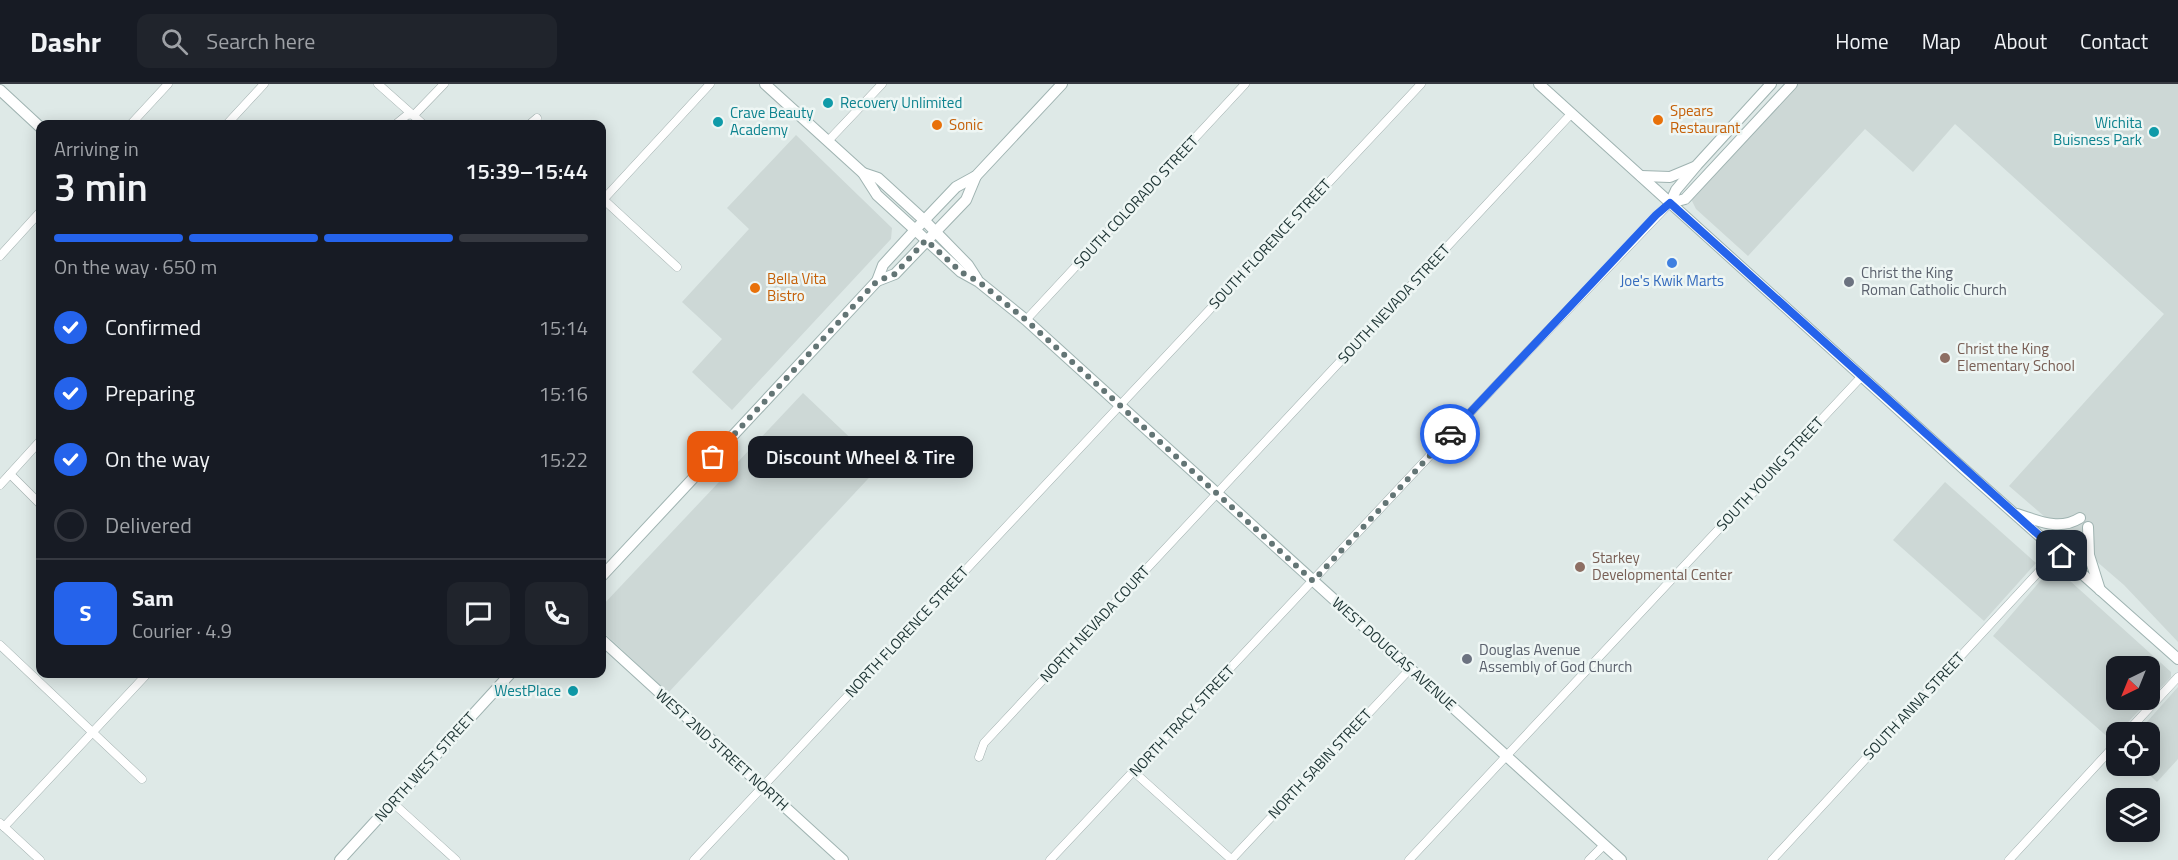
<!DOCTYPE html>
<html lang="en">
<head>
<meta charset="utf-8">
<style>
  body { margin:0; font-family:"Titillium Web",sans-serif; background:#20242c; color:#f1f3f6; height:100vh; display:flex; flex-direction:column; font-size:22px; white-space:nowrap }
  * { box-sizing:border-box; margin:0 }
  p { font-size:20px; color:#9ea1a6 }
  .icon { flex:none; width:33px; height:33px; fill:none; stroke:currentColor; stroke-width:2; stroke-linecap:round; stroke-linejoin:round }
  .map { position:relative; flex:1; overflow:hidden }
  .details { position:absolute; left:36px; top:36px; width:570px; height:558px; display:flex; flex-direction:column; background:#171b24; border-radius:12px; box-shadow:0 3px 15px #0003 }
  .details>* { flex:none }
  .needle { width:39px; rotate:223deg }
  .controls { position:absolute; left:2106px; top:572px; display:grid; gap:12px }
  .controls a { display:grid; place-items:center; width:54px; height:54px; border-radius:12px; background:#171b24; box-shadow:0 3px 15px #0003; font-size:30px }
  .pin { position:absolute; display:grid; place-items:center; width:51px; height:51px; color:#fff; margin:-26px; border-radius:12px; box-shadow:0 3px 9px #0006 }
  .courier { position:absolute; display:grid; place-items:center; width:60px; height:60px; margin:-30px; border:4px solid #2563eb; border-radius:50%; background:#fff; color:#222; box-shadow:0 2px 8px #0007 }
  .bubble { position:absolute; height:42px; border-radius:12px; background:#171b24; box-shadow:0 3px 15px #0003; font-size:20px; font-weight:600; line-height:42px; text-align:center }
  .overview em { font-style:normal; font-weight:600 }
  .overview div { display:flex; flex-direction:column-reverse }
  .overview { display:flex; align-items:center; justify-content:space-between; height:102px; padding:0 18px }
  h1 { font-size:39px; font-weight:600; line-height:45px }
  .bar { display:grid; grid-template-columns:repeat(4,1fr); gap:9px 6px; align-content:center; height:72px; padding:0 18px }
  .bar i { height:8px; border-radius:4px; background:#363941 }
  .bar .on { background:#2563eb }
  .bar p { grid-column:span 4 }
  .line { display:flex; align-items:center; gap:15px; padding:0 18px; border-top:2px solid #363941 }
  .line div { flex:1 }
  .round { display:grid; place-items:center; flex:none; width:63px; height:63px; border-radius:12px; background:#20242c }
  ol { padding:0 18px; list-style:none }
  li { display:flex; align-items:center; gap:18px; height:66px }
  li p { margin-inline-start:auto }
  li .icon { padding:6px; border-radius:50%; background:#2563eb; color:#fff; stroke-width:4 }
  li:last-child { color:#9ea1a6 }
  li i { width:33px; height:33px; border:3px solid #363941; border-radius:50% }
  header { display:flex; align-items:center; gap:36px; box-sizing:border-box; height:84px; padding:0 30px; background:#171b24; border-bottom:2px solid #363941 }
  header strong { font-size:28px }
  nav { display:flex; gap:33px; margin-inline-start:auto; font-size:21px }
  .search { width:420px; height:54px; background:#20242c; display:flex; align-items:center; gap:15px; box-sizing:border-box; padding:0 21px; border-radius:12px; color:#9ea1a6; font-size:22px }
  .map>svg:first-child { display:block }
  .built { fill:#cdd8d6; fill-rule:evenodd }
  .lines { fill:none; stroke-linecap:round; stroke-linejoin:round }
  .street-casing { stroke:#a2b0af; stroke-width:9 }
  .secondary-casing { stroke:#9fb3b1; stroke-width:12 }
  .street { stroke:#fff; stroke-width:8 }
  .secondary { stroke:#fff; stroke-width:10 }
  .done { stroke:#637575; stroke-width:6; stroke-dasharray:0 10.8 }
  .route { stroke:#2563eb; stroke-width:8 }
  .culture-dot { fill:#0f9aa8; stroke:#eef6f4; stroke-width:2 }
  .food-dot { fill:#e8710a; stroke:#eef6f4; stroke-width:2 }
  .shop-dot { fill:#3f7fe0; stroke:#eef6f4; stroke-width:2 }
  .worship-dot { fill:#6b7280; stroke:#eef6f4; stroke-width:2 }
  .education-dot { fill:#8d6e63; stroke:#eef6f4; stroke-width:2 }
  .labels { text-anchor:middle; stroke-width:5; stroke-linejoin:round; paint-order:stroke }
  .culture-label { font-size:15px; fill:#0d838f; stroke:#eef6f4; text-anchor:start }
  .food-label { font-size:15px; fill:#c56008; stroke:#eef6f4; text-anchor:start }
  .street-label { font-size:15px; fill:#213737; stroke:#eef6f4 }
  .worship-label { font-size:15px; fill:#5b616d; stroke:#eef6f4; text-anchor:start }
  .shop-label { font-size:15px; fill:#366cbe; stroke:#eef6f4 }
  .education-label { font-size:15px; fill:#785e54; stroke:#eef6f4; text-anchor:start }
</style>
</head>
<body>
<header>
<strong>Dashr</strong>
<div class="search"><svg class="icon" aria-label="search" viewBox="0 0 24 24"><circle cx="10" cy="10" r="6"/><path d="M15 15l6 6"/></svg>Search here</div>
<nav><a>Home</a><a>Map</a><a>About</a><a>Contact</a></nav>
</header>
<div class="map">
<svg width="2178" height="776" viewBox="0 0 2178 776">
  <rect width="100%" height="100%" fill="#dee9e7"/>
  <g class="built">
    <path d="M1796 0H2178V558L2124 501 2009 402 2164 230 1955 40 1913 88 1865 45 1748 172 1696 125 1692 117 1693 108Z"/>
    <path d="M796 51 892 144 891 155 732 326 692 288 722 255 682 218 749 145 727 124Z"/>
    <path d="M803 309 880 382 668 609 602 547V522Z"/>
    <path d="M1945 398 2036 479 1984 537 1893 456Z"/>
    <path d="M2053 487H2059L2171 588V593L2111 656 1993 552 2047 489ZM2116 582H2150V615H2116Z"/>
    <path d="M2178 603V675L2157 698 2139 681H2150V648H2138Z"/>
  </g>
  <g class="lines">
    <g class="street-casing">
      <g id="street">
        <path d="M378 0 423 40"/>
        <path d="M131 40 168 0"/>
        <path d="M227 40 264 0"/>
        <path d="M396 40 407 31 415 30 444 0"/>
        <path d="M530 40 537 34"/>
        <path d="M828 57 882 0"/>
        <path d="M603 115 677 183"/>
        <path d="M602 117 710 0"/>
        <path d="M0 172 40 128"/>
        <path d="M1026 236 1245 0"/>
        <path d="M10 390 40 420"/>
        <path d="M0 401 40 357"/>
        <path d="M0 561 142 695"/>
        <path d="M2127 648 2178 593"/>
        <path d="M979 673 984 659 1571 30"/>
        <path d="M1134 688 1232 776"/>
        <path d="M393 719 456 776"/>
        <path d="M0 739 40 776"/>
        <path d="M4 743 147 590"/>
        <path d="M694 776 1421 0"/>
        <path d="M1050 776 1515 281 1670 119"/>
        <path d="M1231 776 1410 585"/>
        <path d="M1409 776 1862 292"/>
        <path d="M1589 776 1604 761"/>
        <path d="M1772 776 2057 468"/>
        <path d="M2009 776 2116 660"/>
      </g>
    </g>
    <g class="secondary-casing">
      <g id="secondary">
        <path d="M765 0 863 89 877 111 936 165 961 188 979 198 1026 236 1621 776"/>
        <path d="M1539 0 1964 385 2178 575"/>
        <path d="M0 6 40 43"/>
        <path d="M863 89 878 94 925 137 968 181 977 195"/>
        <path d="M1641 92 1670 93 1694 83"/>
        <path d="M1670 119 1685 115 1792 0"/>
        <path d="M1670 119 1676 106 1697 81 1771 0"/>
        <path d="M877 197 895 190 966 116 976 92"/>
        <path d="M2017 430C2039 437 2059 447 2080 434"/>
        <path d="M2088 443 2089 471 2100 506"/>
        <path d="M602 492 877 197 883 181 915 146 956 103 976 92 1062 0"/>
        <path d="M602 556 843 776"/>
        <path d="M340 776 510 590"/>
      </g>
    </g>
    <use href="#street" class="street"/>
    <use href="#secondary" class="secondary"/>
  </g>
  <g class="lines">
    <path class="done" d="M713 373 877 197 895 190 926 156 961 188 979 198 1026 236 1313 497 1450 350"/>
    <path class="route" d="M1450 350 1656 131 1670 119 2062 472"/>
  </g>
  <g class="culture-dot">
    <circle cx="828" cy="19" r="6"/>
    <circle cx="718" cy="38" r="6"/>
    <circle cx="2154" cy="48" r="6"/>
    <circle cx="573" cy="607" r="6"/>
  </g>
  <g class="food-dot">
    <circle cx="1658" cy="36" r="6"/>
    <circle cx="937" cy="41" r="6"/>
    <circle cx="755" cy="204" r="6"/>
  </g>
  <circle class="shop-dot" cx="1672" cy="179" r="6"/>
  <g class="worship-dot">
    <circle cx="1849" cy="198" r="6"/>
    <circle cx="1467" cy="575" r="6"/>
  </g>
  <g class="education-dot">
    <circle cx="1945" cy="274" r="6"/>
    <circle cx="1580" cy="483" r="6"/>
  </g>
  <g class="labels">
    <g class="culture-label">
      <text x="840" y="24">Recovery Unlimited</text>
      <text x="730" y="34">Crave Beauty<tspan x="730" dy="17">Academy</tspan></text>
      <text x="2142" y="44" text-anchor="end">Wichita<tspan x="2142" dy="17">Buisness Park</tspan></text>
      <text x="561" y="612" text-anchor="end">WestPlace</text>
    </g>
    <g class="food-label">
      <text x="1670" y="32">Spears<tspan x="1670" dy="17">Restaurant</tspan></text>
      <text x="949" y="46">Sonic</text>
      <text x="767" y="200">Bella Vita<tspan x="767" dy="17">Bistro</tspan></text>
    </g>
    <g class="street-label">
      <text transform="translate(1136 118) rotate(-47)" y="5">SOUTH COLORADO STREET</text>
      <text transform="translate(1270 160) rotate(-47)" y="5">SOUTH FLORENCE STREET</text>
      <text transform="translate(1394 220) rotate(-47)" y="5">SOUTH NEVADA STREET</text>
      <text transform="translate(1770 390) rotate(-47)" y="5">SOUTH YOUNG STREET</text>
      <text transform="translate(1095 540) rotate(-47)" y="5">NORTH NEVADA COURT</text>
      <text transform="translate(907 548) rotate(-47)" y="5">NORTH FLORENCE STREET</text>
      <text transform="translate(1394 570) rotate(42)" y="5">WEST DOUGLAS AVENUE</text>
      <text transform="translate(1914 622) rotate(-47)" y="5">SOUTH ANNA STREET</text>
      <text transform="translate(1182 637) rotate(-47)" y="5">NORTH TRACY STREET</text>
      <text transform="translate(722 666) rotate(42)" y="5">WEST 2ND STREET NORTH</text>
      <text transform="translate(1320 680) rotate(-47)" y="5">NORTH SABIN STREET</text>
      <text transform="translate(425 683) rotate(-48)" y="5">NORTH WEST STREET</text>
    </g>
    <g class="worship-label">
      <text x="1861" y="194">Christ the King<tspan x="1861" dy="17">Roman Catholic Church</tspan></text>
      <text x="1479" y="571">Douglas Avenue<tspan x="1479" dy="17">Assembly of God Church</tspan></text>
    </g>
    <g class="shop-label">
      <text x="1672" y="202">Joe's Kwik Marts</text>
    </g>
    <g class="education-label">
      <text x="1957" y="270">Christ the King<tspan x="1957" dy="17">Elementary School</tspan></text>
      <text x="1592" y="479">Starkey<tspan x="1592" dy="17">Developmental Center</tspan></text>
    </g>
  </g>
</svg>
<div class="controls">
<a><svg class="needle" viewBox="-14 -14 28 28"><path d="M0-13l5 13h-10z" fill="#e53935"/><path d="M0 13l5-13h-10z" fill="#9ea1a6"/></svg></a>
<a><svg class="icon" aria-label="locate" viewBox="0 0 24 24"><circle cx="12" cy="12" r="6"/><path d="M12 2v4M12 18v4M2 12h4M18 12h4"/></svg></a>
<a><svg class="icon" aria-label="layers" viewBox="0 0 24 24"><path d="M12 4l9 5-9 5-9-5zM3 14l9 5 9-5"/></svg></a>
</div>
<div class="pin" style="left:713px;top:373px;background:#ea580c"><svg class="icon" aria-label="bag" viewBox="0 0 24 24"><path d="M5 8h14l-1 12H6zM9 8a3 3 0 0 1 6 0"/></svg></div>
<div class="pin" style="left:2062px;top:472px;background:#1f2937"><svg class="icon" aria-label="home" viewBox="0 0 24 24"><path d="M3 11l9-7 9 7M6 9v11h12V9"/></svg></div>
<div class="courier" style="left:1450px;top:350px"><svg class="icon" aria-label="car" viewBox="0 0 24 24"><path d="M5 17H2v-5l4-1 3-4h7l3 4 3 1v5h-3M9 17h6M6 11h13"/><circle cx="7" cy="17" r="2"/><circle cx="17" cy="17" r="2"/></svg></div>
<div class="bubble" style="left:748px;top:352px;width:225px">Discount Wheel &amp; Tire</div>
<section class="details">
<div class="overview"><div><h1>3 min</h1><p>Arriving in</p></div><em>15:39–15:44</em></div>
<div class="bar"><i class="on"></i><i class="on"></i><i class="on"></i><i></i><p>On the way · 650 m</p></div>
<ol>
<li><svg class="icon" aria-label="check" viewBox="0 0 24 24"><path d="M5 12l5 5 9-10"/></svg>Confirmed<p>15:14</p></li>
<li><svg class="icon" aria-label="check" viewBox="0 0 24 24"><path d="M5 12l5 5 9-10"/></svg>Preparing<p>15:16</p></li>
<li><svg class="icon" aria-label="check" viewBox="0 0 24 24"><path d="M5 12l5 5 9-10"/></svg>On the way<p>15:22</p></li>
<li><i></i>Delivered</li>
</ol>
<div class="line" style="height:108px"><b class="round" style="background:#2563eb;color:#fff">S</b><div><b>Sam</b><p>Courier · 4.9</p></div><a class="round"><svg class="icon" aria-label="chat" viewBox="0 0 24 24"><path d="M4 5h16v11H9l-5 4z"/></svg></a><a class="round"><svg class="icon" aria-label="phone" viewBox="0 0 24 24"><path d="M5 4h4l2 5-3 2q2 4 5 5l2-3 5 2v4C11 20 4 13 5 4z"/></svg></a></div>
</section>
</div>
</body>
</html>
